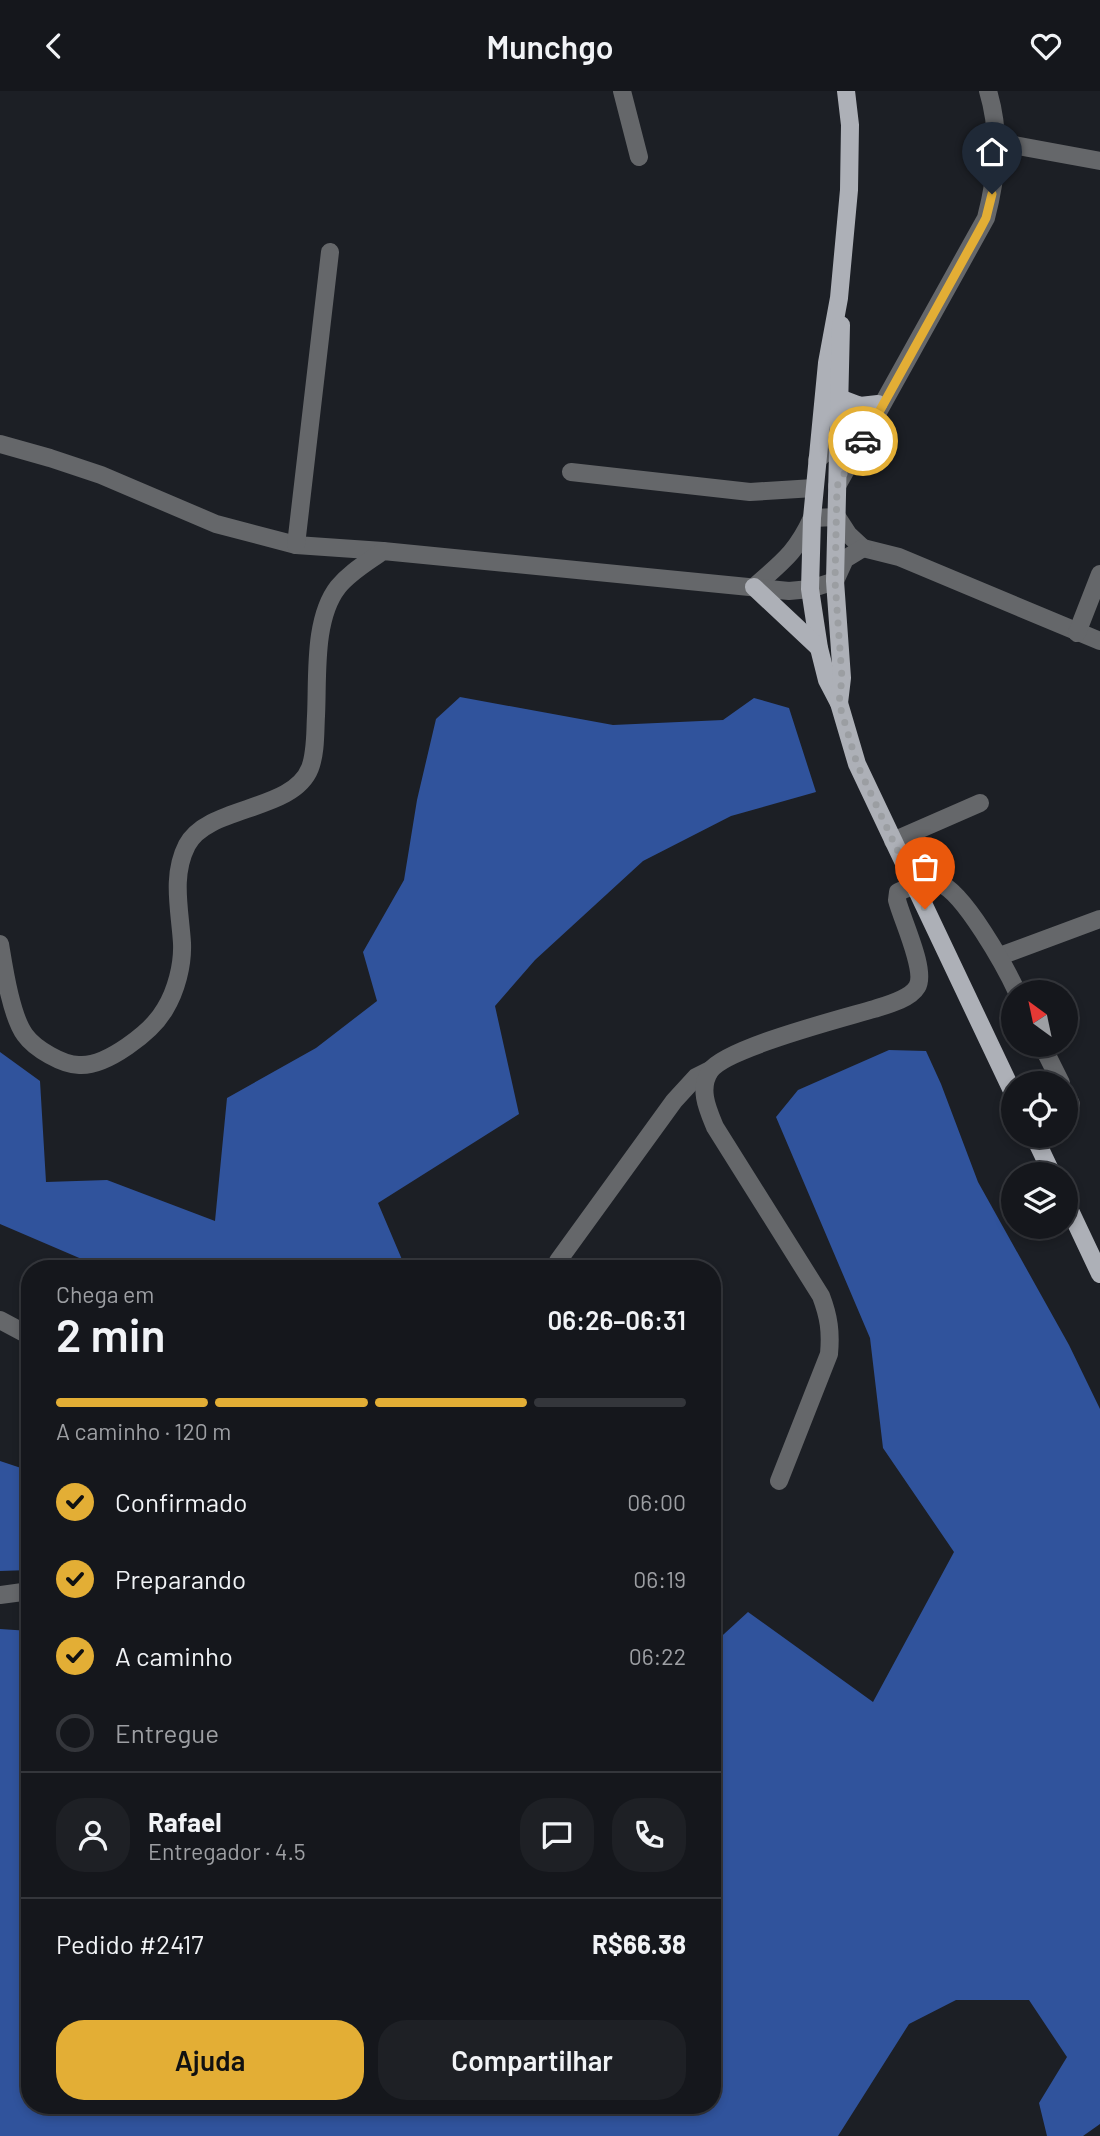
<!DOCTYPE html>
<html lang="pt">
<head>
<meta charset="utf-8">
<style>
  body { margin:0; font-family:Barlow,sans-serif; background:#1e2025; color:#f1f3f6; height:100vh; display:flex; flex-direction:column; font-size:26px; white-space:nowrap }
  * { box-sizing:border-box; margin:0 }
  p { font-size:23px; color:#9d9fa3 }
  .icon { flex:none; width:38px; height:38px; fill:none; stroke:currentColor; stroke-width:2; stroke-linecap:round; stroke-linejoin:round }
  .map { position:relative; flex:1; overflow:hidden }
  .panel { position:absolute; left:21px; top:1169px; width:700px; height:854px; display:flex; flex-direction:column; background:#15171c; border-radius:28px; box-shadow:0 4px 10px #0003,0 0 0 2px #34363b }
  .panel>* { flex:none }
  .needle { width:46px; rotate:327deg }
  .fabs { position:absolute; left:1001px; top:889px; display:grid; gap:14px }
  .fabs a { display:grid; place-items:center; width:77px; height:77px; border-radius:50%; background:#15171c; box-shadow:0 4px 10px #0003,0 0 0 2px #34363b; font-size:35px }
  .pin { position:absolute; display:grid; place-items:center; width:60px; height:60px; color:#fff; margin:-72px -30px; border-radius:50% 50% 50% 0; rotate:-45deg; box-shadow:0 0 7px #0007 }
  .pin .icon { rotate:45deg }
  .courier { position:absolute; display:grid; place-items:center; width:70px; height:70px; margin:-35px; border:5px solid #e3ae35; border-radius:50%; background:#fff; color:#222; box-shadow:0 2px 9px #0007 }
  .overview em { font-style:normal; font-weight:600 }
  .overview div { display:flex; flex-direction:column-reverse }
  .overview { display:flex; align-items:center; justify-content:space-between; height:119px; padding:0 35px }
  h1 { font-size:46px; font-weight:600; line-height:52px }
  .bar { display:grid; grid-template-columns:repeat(4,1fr); gap:10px 7px; align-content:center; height:84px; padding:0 35px }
  .bar i { height:9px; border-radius:5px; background:#34363b }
  .bar .current { background:#e3ae35 }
  .bar p { grid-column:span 4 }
  .line { display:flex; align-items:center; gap:18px; padding:0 35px; border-top:2px solid #34363b }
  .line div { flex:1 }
  .round { display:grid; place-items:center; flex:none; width:74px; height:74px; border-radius:28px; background:#1e2025 }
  ol { padding:0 35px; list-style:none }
  li { display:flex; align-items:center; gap:21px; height:77px }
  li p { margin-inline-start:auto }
  li .icon { padding:7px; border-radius:50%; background:#e3ae35; color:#111; stroke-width:4 }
  li:last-child { color:#9d9fa3 }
  li i { width:38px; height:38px; border:4px solid #34363b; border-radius:50% }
  .button { display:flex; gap:14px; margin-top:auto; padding:14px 35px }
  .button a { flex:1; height:80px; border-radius:28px; background:#e3ae35; color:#111; font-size:28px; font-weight:600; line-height:80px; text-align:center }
  .button a+a { background:#1e2025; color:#f1f3f6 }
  header { display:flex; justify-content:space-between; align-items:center; height:91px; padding:0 35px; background:#15171c; font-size:32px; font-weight:600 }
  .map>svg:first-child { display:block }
  .forest { fill:#30539c }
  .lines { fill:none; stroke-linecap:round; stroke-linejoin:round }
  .minor { stroke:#65676a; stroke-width:18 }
  .major { stroke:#adb0b7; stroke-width:18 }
  .done { stroke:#9b9ea2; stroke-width:7; stroke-dasharray:0 12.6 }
  .route { stroke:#e3ae35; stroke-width:9 }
</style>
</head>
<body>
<header><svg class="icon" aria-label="back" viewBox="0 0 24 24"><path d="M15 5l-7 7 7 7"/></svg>Munchgo<svg class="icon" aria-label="heart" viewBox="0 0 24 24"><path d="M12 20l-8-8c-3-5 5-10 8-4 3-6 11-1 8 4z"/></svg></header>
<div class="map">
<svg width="1100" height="2045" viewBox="0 0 1100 2045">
  <rect width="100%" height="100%" fill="#1c1f25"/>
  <g class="forest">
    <path d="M460 606 613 634 723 629 754 607 789 617 816 701 731 725 643 770 535 869 495 915 519 1023 378 1112 406 1178H105L0 1133V961L40 990 46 1091 107 1089 215 1130 227 1007 316 957 377 910 363 861 404 789 417 709 436 628Z"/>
    <path d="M889 959 926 960 941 993 978 1091 1069 1254 1100 1318V2033L1083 2045H1047L1039 2012 1067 1966 1029 1909H956L909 1933 838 2045H0V1538L30 1540V2014H712V1554L748 1521 873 1611 954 1461 883 1357 870 1247 776 1026 798 999Z"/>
    <path d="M0 1370 30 1380V1479L0 1480Z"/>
  </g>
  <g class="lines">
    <g class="minor">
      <path d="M622 0 639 66"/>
      <path d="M997 51 1100 70"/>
      <path d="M0 353 50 367 101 384 216 433 296 454 383 460"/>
      <path d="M817 369 874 319"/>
      <path d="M571 381 750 401 814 397"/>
      <path d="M837 395 986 127C997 85 1001 43 988 0"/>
      <path d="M296 454 330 161"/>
      <path d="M863 457 899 466 1100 550"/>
      <path d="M754 496C782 471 796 462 812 427L837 426 848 443 863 457"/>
      <path d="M1077 542 1100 483"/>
      <path d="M893 750 980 712"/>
      <path d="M0 853C4 877 11 925 25 944 35 958 63 974 79 974 106 976 152 941 165 918 176 900 183 874 182 852 180 819 171 785 187 754 208 714 293 721 310 677 316 661 315 642 316 625 318 586 313 528 338 496 350 481 368 471 383 460L789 500 810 498 835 490 845 468 863 457"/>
      <path d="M1000 865 1100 828"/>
      <path d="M1042 954 1061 992"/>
      <path d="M1066 1003 1071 1013"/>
      <path d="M558 1170 674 1010 696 986 710 979"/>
      <path d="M0 1229 30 1245"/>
      <path d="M779 1390 829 1263C831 1241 829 1226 821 1205L715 1036C708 1019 698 998 710 980 725 957 844 927 874 918 887 914 910 908 917 896 927 880 902 829 897 809L898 801C910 796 926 788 939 792 964 801 1006 877 1017 901"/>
      <path d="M0 1504 30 1500"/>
    </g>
    <g class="major">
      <path d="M846 0 850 34 849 99 839 207 827 272 812 427 810 498 819 557 827 589 839 612 857 673 1013 1002"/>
      <path d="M839 307 860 315 878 313"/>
      <path d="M754 496 819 557"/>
      <path d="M839 612 842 587 835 490 841 234"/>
      <path d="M1034 1045 1052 1083"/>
      <path d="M1066 1111 1100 1183"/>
    </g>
  </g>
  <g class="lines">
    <path class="done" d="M863 350 837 395 835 490 842 587 839 612 857 673 925 818"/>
    <path class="route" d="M863 350 978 142 986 127 992 103"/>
  </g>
</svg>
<div class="fabs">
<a><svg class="needle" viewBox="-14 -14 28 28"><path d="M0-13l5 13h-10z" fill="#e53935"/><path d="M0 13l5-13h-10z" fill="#9d9fa3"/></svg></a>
<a><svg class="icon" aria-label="locate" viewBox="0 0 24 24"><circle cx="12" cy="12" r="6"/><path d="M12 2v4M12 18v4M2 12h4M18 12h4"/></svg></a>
<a><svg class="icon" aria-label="layers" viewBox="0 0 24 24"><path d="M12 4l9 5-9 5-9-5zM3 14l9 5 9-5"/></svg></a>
</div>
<div class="pin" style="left:925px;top:818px;background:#ea580c"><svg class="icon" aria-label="bag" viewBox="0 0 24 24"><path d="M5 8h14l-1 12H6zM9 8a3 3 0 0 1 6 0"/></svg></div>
<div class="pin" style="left:992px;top:103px;background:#1f2937"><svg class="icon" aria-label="home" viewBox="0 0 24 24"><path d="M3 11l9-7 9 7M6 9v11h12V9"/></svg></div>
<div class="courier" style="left:863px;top:350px"><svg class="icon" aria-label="car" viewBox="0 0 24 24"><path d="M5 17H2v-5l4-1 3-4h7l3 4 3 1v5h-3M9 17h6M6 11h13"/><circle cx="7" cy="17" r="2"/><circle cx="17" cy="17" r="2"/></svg></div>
<section class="panel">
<div class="overview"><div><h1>2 min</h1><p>Chega em</p></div><em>06:26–06:31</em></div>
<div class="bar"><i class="current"></i><i class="current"></i><i class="current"></i><i></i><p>A caminho · 120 m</p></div>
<ol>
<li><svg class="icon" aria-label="check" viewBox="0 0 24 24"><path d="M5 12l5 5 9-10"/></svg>Confirmado<p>06:00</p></li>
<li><svg class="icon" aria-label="check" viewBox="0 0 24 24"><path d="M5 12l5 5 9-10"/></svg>Preparando<p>06:19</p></li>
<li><svg class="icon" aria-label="check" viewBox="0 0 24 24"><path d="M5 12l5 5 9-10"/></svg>A caminho<p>06:22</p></li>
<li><i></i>Entregue</li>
</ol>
<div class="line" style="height:126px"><a class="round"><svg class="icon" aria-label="person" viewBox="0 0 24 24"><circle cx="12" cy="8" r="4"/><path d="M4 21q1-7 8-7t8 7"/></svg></a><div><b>Rafael</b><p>Entregador · 4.5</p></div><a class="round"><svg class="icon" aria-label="chat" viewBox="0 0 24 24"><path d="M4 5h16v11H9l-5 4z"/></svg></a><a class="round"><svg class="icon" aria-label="phone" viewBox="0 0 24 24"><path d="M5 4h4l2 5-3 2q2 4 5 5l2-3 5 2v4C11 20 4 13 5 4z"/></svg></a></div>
<div class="line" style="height:91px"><div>Pedido #2417</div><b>R$66.38</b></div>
<div class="button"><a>Ajuda</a><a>Compartilhar</a></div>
</section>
</div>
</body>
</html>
